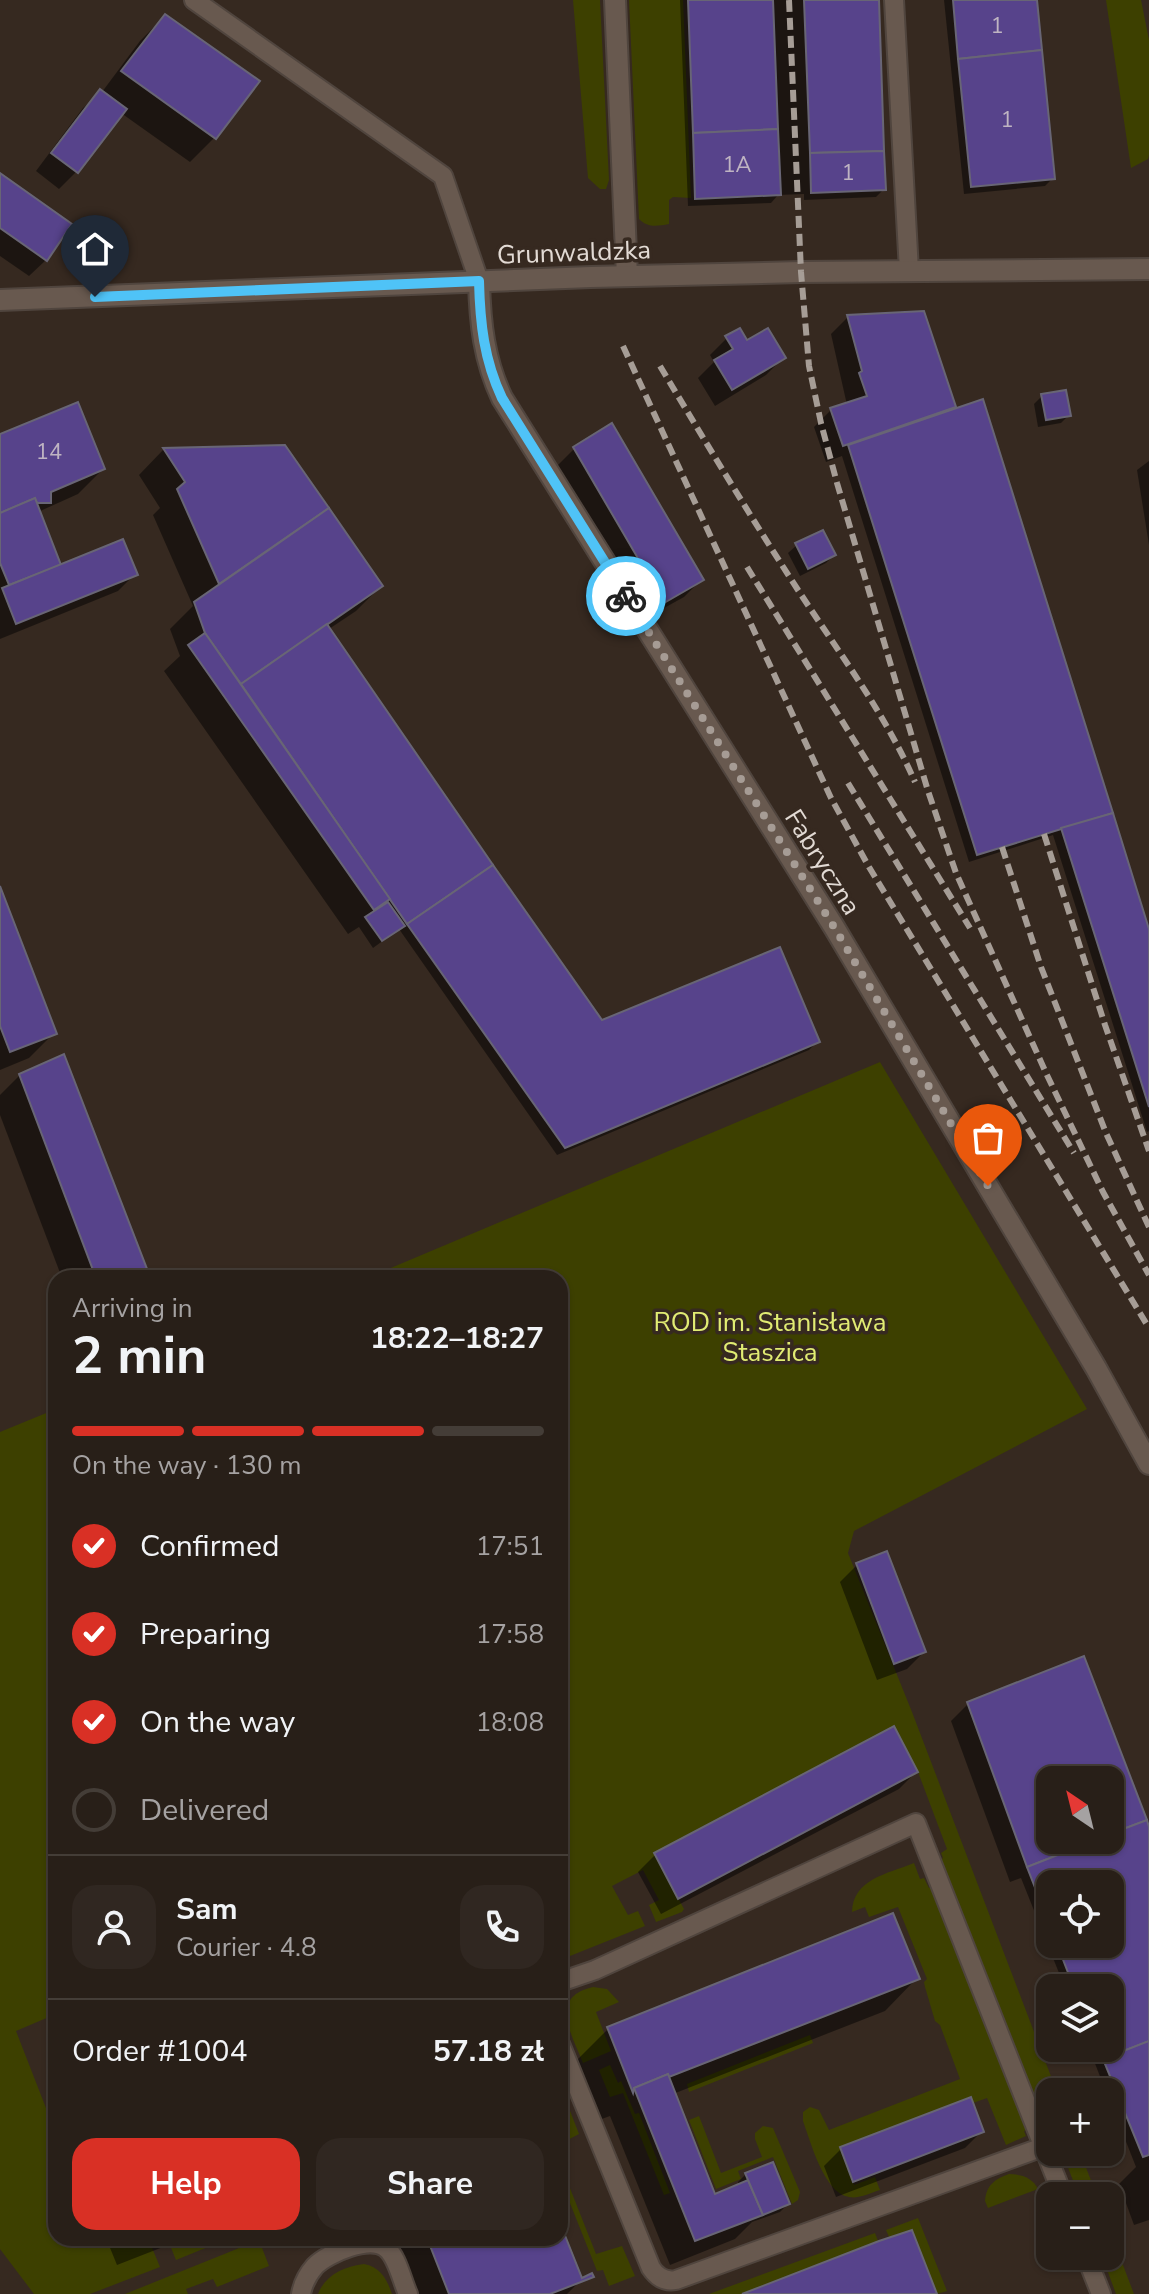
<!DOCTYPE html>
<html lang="en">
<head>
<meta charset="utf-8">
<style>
  body { margin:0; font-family:"Nunito Sans",sans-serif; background:#302721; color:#f1f3f6; height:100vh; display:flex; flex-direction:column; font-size:30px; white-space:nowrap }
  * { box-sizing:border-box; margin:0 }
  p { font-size:26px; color:#a5a2a2 }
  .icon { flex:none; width:44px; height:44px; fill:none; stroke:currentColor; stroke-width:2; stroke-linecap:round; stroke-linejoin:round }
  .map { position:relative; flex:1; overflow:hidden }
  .panel { position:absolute; left:48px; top:1270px; width:520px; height:976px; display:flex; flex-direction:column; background:#281f18; border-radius:24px; box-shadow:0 2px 6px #0004,0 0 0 2px #443d37 }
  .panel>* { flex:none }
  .needle { width:52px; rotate:325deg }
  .fabs { position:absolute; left:1036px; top:1766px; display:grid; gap:16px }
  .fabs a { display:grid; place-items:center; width:88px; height:88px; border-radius:16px; background:#281f18; box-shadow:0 2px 6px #0004,0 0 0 2px #443d37; font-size:40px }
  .pin { position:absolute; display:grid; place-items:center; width:68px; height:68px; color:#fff; margin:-82px -34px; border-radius:50% 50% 50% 0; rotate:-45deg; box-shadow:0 0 8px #0007 }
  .pin .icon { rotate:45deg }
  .courier { position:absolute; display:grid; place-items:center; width:80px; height:80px; margin:-40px; border:6px solid #4fc3f7; border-radius:50%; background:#fff; color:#222; box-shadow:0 2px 10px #0007 }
  .headline em { font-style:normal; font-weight:700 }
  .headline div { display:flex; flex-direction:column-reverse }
  .headline { display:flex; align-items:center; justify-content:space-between; height:136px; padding:0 24px }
  h1 { font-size:52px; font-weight:700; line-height:60px }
  .bar { display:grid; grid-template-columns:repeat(4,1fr); gap:12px 8px; align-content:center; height:96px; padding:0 24px }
  .bar i { height:10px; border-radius:6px; background:#443d37 }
  .bar .active { background:#d93025 }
  .bar p { grid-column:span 4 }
  .line { display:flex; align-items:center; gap:20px; padding:0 24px; border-top:2px solid #443d37 }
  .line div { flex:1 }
  .round { display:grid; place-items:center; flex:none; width:84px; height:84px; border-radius:24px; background:#302721 }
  ol { padding:0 24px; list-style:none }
  li { display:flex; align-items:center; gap:24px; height:88px }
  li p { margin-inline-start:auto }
  li .icon { padding:8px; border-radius:50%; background:#d93025; color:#fff; stroke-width:4 }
  li:last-child { color:#a5a2a2 }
  li i { width:44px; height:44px; border:4px solid #443d37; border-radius:50% }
  .primary-button { display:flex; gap:16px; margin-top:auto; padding:16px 24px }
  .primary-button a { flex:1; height:92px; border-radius:24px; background:#d93025; color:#fff; font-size:32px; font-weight:700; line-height:92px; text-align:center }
  .primary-button a+a { background:#302721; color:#f1f3f6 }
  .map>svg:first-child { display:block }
  .green { fill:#3d4000 }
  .shadow { fill:#0007; fill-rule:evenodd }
  .building { fill:#57438b; stroke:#686575; stroke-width:2 }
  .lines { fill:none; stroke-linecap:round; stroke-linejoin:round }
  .lane-casing { stroke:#50453e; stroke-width:22 }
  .street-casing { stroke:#50453e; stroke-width:24 }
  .secondary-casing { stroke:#50453e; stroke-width:24 }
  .lane { stroke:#68594f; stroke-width:18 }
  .street { stroke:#68594f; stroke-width:20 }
  .secondary { stroke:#68594f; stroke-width:20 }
  .rail { stroke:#a69d96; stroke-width:6; stroke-dasharray:12 6; stroke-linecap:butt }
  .done { stroke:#a69c95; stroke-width:8; stroke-dasharray:0 14.4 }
  .route { stroke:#4fc3f7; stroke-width:10 }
  .labels { text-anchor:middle; stroke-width:7; stroke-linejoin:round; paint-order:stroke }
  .number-label { font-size:22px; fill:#bfb4c2 }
  .street-label { font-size:26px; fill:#e2dad4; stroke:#362920 }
  .park-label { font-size:26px; fill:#e1ec73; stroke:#362920 }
</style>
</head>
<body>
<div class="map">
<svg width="1149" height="2294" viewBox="0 0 1149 2294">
  <rect width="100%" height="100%" fill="#362920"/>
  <g class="green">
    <path d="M573 0H600L609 180 606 189H600L588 178Z"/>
    <path d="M629 0H683L691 198 673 197 669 200V224C657 226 648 228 639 219Z"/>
    <path d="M1106 0H1141L1149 40V155L1148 159 1131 168Z"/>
    <path d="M880 1062 1087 1409 854 1531 848 1553 912 1712 1057 2092H1050V2127L1046 2128 940 1860 943 1858 941 1853 947 1849 918 1772 894 1727 654 1853 684 1909 682 1912 656 1922 649 1905 659 1900 643 1870 612 1886 628 1915 638 1911 645 1926 560 1960V1278H367Z"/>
    <path d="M56 1409V2014L16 2031 53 2126 56 2125V2238H148L160 2267 90 2294H34L0 2249V1432Z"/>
    <path d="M914 1863 920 1879 924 1878 929 1888 933 1887 1028 2129 1024 2131 1026 2136 1006 2145 987 2098 973 2103 970 2097 841 2147 854 2185 875 2177 880 2190C870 2193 859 2199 849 2197 824 2193 811 2143 803 2121V2112L810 2107 819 2110 829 2130 960 2079 940 2025 935 2021 925 1987 924 1982 927 1979 898 1907 869 1917 865 1907 852 1912C853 1879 887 1874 914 1863Z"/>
    <path d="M593 1987 607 1989 619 2002 596 2012 611 2051 583 2063C572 2035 548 1997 593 1987Z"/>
    <path d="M810 2035 813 2043 689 2092 687 2084Z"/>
    <path d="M610 2065 618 2083 621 2081 635 2114 639 2113 670 2193 664 2195 623 2093 610 2097 599 2070Z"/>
    <path d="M560 2085 579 2134 560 2144Z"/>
    <path d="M699 2116 721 2173 762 2157 755 2139V2133L763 2126 773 2128 800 2192 798 2200 792 2204 773 2157 738 2171 741 2179 716 2189 689 2120Z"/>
    <path d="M1062 2152H1080L1097 2196H1079Z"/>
    <path d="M560 2163 596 2254 622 2246 635 2276 609 2286 603 2270 597 2271 560 2178Z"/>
    <path d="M1009 2174C1021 2174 1033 2178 1038 2189L988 2208 985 2201C986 2185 995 2179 1009 2174Z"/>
    <path d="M918 2218 947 2291 937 2294 912 2230 890 2239 886 2230Z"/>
    <path d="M1110 2231 1134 2294H1116L1102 2256H1110Z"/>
    <path d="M875 2233 878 2241 742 2294H709Z"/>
    <path d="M167 2238H230L176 2260Z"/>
    <path d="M259 2240 269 2266 217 2287 213 2279 186 2289 188 2294H125Z"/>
    <path d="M364 2264C381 2267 387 2280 392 2294H318C325 2275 345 2266 364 2264Z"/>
  </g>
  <g class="shadow">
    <path d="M680 0H771V3L774 0H877L884 189 876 197 804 200V194L778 195 771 203 688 206Z"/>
    <path d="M944 0H1035L1053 178 1045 186 964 194Z"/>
    <path d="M165 16 215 137 190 162 121 113 76 172 59 189 36 171 83 108 102 92 140 41Z"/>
    <path d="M0 175 46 260 29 276 0 256Z"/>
    <path d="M848 317 953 406 946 414 1149 936V1131L1147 1132 1053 835 969 862 842 456 826 462 814 427 831 410 847 405 831 334Z"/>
    <path d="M727 338 783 358 766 375 715 406 698 378 714 362 710 355Z"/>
    <path d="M1042 396 1069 415 1061 423 1038 427 1034 404Z"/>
    <path d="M611 426 701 580 684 597 646 618 557 466 574 449Z"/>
    <path d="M0 436 103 469 78 494 38 512 60 567 135 574 118 591 0 639Z"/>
    <path d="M284 447 381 586 356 611 329 629 602 1023 817 1042 809 1050 557 1155 399 929 373 948 359 927 348 934 164 671 180 656 170 629 193 606 153 515 160 508 139 475 163 450Z"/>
    <path d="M1149 461V545L1137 470Z"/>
    <path d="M797 545 834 555 826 563 800 576 788 553Z"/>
    <path d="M0 892 54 1033 29 1058 0 1070Z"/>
    <path d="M20 1075 147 1273 142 1278H62L0 1115V1095Z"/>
    <path d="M857 1565 924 1652 907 1669 877 1680 840 1582Z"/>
    <path d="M1082 1659 1149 1832V2220L1134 2225 1119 2184 1136 2167 1110 2101V2092H1106L1089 2048H1110V1988H1065L1021 1878 1010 1882 951 1721 968 1704ZM1050 1780H1110V1840H1050ZM1050 1884H1110V1944H1050Z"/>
    <path d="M893 1729 916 1772 899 1789 661 1914 638 1872 655 1855Z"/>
    <path d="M917 1978 885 2011 673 2094 714 2196 739 2186 738 2182 746 2174 788 2204 780 2212 752 2222 735 2239 670 2265 610 2116 599 2120 576 2061 608 2029Z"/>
    <path d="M982 2131 965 2148 836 2197 824 2166 841 2149Z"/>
    <path d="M560 2228 581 2280 567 2294H405L383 2238H560Z"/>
    <path d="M106 2238H186L117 2265Z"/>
  </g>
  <g class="building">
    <path d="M688 0H773L778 129 693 133Z"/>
    <path d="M804 0H879L884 151 810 153Z"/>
    <path d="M953 0H1037L1042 50 958 59Z"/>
    <path d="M165 14 260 81 216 139 121 71Z"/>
    <path d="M1042 50 1055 179 971 187 958 59Z"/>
    <path d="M100 89 127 109 78 173 51 153Z"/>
    <path d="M778 129 781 195 695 199 693 133Z"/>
    <path d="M884 151 886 190 811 193 810 153Z"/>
    <path d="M0 173 72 224 47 261 0 228Z"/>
    <path d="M924 311 956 407 843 446 830 408 867 396 859 373 862 371 847 315Z"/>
    <path d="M740 328 747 340 768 328 786 358 732 390 714 360 733 349 725 336Z"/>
    <path d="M1066 390 1071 416 1046 420 1041 394Z"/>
    <path d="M983 399 1113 813 977 855 848 445Z"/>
    <path d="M78 402 105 469 51 492V503H37L35 498 0 513V434Z"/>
    <path d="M612 423 704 580 664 603 573 447Z"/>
    <path d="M285 445 329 508 219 584 177 489 185 482 163 448Z"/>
    <path d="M35 498 61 565 9 585 0 563V513Z"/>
    <path d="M329 508 383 586 241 684 205 633 194 602Z"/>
    <path d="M823 530 836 555 808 569 795 543Z"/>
    <path d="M123 539 138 575 16 624 2 588Z"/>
    <path d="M327 624 493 865 407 924 241 684Z"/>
    <path d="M205 633 390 899 374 910 188 645Z"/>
    <path d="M1113 813 1149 929V1107L1061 828Z"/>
    <path d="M493 865 602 1020 780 947 820 1042 565 1148 407 924Z"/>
    <path d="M0 886 57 1034 10 1052 0 1026Z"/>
    <path d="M388 902 405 926 382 941 365 917Z"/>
    <path d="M64 1054 149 1274 138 1278H96L19 1074Z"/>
    <path d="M887 1551 926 1652 894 1664 856 1563Z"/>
    <path d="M1084 1656 1147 1820 1110 1834V1780H1050V1840H1096L1027 1867 967 1702Z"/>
    <path d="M894 1726 918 1772 678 1899 654 1853Z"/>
    <path d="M1147 1820 1149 1827V2041L1103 2059 1099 2048H1110V1988H1074L1057 1944H1110V1884H1050V1926L1027 1867 1096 1840H1110V1834Z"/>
    <path d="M893 1913 920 1979 669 2077 668 2074 634 2088 633 2093 607 2027Z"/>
    <path d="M1149 2041V2155L1143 2157 1103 2059Z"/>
    <path d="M668 2074 715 2194 748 2180 763 2215 695 2241 634 2088Z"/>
    <path d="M971 2097 984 2132 853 2182 840 2147Z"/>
    <path d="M773 2162 790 2204 763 2215 745 2173Z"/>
    <path d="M560 2223 582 2278 592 2273 594 2277 550 2294H449L427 2238H560Z"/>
    <path d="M912 2230 937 2294H742L879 2241Z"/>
  </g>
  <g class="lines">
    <g class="lane-casing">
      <g id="lane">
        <path d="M194 0 443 176 479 281"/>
        <path d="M894 0 909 271"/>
        <path d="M560 1982 595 1970 916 1823 1063 2196"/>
        <path d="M560 2044 651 2268C657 2277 665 2282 676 2280L1043 2147"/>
        <path d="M1086 2256 1101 2294"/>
        <path d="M301 2294C303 2283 308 2274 315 2266 328 2253 370 2235 386 2248 397 2256 402 2281 408 2294"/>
      </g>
    </g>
    <g class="street-casing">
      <g id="street">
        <path d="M615 0 627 276"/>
        <path d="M479 281C480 323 484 360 502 398L834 927 1096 1368 1149 1464"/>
      </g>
    </g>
    <g class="secondary-casing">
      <path id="secondary" d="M0 300 591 277 801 272 1149 269"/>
    </g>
    <use href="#lane" class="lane"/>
    <use href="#street" class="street"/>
    <use href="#secondary" class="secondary"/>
    <g class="rail">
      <path d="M789 0 801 272 809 366 821 423 837 483 928 791 956 873 1046 1073 1103 1192 1149 1275"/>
      <path d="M623 346 831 798 869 867 1149 1328"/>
      <path d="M660 366C705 441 750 516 798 590 839 653 885 713 915 782"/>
      <path d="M747 567 970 928"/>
      <path d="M848 783 1074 1153"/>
      <path d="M1044 834 1105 1025 1149 1151"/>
      <path d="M1002 847 1041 967 1106 1133 1149 1227"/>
    </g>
  </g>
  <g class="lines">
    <path class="done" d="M626 596 834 927 988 1186"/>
    <path class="route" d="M95 297 479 281C480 323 484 360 502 398L626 596"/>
  </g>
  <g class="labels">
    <g class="number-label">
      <text x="997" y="33">1</text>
      <text x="1007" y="127">1</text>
      <text x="737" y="172">1A</text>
      <text x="848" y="180">1</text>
      <text x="49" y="459">14</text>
    </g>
    <g class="street-label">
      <text transform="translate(574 252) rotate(-2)" y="9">Grunwaldzka</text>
      <text transform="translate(823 862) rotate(58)" y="9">Fabryczna</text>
    </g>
    <g class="park-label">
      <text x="770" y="1331">ROD im. Stanisława<tspan x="770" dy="30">Staszica</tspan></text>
    </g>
  </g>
</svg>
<div class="fabs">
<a><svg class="needle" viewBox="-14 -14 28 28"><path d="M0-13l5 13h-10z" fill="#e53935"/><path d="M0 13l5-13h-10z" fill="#a5a2a2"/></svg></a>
<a><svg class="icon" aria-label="locate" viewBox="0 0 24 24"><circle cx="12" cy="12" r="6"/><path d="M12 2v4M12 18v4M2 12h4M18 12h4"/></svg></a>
<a><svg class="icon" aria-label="layers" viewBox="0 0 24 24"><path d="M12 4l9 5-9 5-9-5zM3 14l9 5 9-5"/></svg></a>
<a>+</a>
<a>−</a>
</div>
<div class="pin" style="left:988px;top:1186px;background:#ea580c"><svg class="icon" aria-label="bag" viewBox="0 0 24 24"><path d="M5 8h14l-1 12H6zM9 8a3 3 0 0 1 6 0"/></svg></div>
<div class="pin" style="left:95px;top:297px;background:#1f2937"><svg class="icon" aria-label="home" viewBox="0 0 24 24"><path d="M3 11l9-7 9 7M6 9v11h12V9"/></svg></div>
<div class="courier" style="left:626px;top:596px"><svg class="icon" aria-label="bike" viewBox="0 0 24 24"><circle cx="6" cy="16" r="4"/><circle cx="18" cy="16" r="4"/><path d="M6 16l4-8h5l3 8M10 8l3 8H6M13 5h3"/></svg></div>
<section class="panel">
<div class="headline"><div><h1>2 min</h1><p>Arriving in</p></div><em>18:22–18:27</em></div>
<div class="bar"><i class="active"></i><i class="active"></i><i class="active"></i><i></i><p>On the way · 130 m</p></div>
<ol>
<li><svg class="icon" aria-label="check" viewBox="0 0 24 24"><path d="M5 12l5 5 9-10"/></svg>Confirmed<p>17:51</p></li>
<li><svg class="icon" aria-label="check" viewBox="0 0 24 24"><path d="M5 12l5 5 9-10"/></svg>Preparing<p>17:58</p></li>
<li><svg class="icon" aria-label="check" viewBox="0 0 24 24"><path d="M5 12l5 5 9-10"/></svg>On the way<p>18:08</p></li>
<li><i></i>Delivered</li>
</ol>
<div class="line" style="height:144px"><a class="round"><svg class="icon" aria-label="person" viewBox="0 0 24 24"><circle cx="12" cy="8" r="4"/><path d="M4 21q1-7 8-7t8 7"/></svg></a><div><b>Sam</b><p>Courier · 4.8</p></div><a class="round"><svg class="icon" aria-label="phone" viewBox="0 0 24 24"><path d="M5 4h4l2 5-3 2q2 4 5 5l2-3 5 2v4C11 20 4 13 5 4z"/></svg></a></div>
<div class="line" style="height:104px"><div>Order #1004</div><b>57.18 zł</b></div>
<div class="primary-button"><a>Help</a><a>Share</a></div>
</section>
</div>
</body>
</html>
